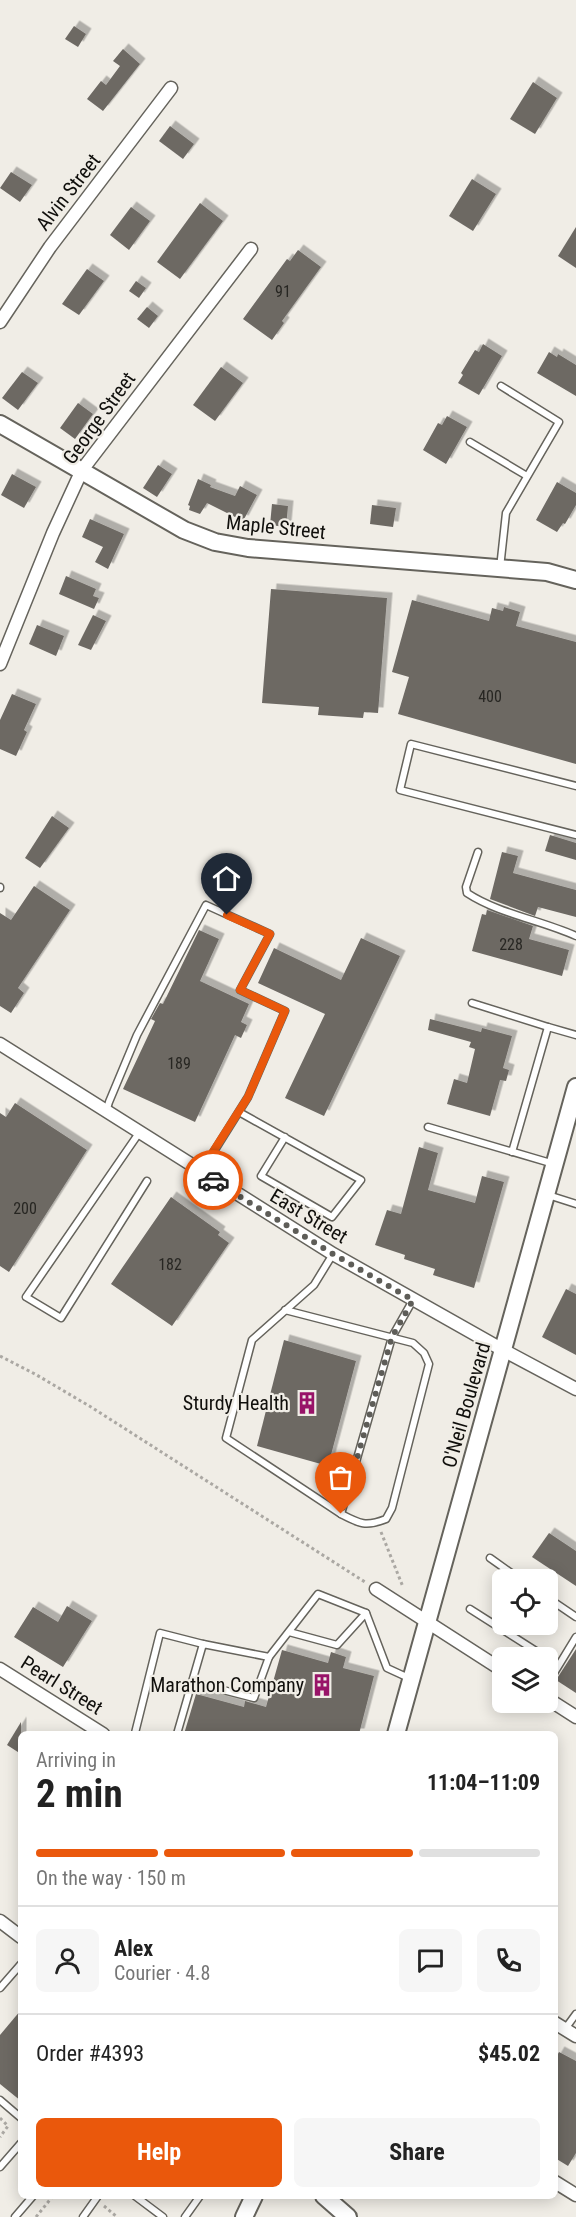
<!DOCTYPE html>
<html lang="en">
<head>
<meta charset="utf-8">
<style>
  body { margin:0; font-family:"Roboto Condensed",sans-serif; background:#f6f6f6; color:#222; height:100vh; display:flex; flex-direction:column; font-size:22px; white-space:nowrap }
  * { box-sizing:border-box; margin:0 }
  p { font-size:20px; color:#767676 }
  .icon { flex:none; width:33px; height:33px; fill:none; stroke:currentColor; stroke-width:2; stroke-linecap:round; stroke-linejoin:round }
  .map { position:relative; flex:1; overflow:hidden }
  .details { position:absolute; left:18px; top:1731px; width:540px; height:468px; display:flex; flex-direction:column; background:#fff; border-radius:9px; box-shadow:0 3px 15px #0003 }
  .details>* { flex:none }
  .buttons { position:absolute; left:492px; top:1569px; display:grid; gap:12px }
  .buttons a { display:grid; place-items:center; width:66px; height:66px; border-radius:9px; background:#fff; box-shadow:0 3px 15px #0003; font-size:30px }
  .pin { position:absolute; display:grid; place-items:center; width:51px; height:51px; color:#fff; margin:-62px -26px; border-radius:50% 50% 50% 0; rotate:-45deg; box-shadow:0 0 6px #0007 }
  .pin .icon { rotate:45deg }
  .courier { position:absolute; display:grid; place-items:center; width:60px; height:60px; margin:-30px; border:4px solid #ea580c; border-radius:50%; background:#fff; color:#222; box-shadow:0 2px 8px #0007 }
  .head em { font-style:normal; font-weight:700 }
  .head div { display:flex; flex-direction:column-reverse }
  .head { display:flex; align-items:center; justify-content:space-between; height:102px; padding:0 18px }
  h1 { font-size:39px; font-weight:700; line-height:45px }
  .bar { display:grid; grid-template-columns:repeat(4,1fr); gap:9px 6px; align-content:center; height:72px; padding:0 18px }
  .bar i { height:8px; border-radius:4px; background:#e0e0e0 }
  .bar .active { background:#ea580c }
  .bar p { grid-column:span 4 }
  .line { display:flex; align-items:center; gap:15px; padding:0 18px; border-top:2px solid #e0e0e0 }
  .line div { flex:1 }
  .round { display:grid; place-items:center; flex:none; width:63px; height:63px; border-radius:9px; background:#f6f6f6 }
  .action { display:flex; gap:12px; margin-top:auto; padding:12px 18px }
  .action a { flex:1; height:69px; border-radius:9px; background:#ea580c; color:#fff; font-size:24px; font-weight:700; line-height:69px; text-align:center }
  .action a+a { background:#f6f6f6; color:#222 }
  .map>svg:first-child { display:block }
  .building { fill:#6d6964; filter:url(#shadow) }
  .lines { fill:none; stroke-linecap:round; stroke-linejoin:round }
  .lane-casing { stroke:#65635c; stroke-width:9 }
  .street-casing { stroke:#65635c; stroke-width:15 }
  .secondary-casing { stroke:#65635c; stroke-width:20 }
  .path { stroke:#aba8a3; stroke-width:3; stroke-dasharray:3 3; stroke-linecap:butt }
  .lane { stroke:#fff; stroke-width:6 }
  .street { stroke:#fff; stroke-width:12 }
  .secondary { stroke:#fff; stroke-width:16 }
  .done { stroke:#5e5d58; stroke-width:6; stroke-dasharray:0 10.8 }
  .route { stroke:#ea580c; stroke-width:8 }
  .labels { text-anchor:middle; stroke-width:4.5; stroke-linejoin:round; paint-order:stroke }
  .number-label { font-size:16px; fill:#272622 }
  .street-label { font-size:20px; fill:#100f0c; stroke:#f0ede6 }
  .poi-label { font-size:20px; fill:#100f0c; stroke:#f0ede6; text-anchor:end }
</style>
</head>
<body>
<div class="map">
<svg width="576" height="2217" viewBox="0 0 576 2217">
  <defs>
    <filter id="shadow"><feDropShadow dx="5.5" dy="-5.5" stdDeviation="0" flood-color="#0004"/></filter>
  </defs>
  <rect width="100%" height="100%" fill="#f0ede6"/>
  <g class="building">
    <path d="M74 26 86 34 78 47 65 39Z"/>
    <path d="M123 49 140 64 103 111 87 99 101 81 106 85 120 66 113 61Z"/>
    <path d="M533 82 557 98 535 134 510 119Z"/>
    <path d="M170 126 194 144 183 159 159 141Z"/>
    <path d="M11 172 32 185 20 202 0 188Z"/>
    <path d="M472 179 496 194 473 231 449 216Z"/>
    <path d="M200 203 223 221 180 279 157 262Z"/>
    <path d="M131 207 150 221 129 250 110 235Z"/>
    <path d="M576 227V268L558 256Z"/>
    <path d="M298 250 321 267 282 321 284 323 272 340 243 319 287 259 290 261Z"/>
    <path d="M87 269 104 281 79 315 62 304Z"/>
    <path d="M136 281 146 288 139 298 129 291Z"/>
    <path d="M147 307 158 316 149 328 137 319Z"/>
    <path d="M483 344 502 356 479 395 458 383 463 375 461 373 475 350 479 352Z"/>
    <path d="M549 352 557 357 558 354 576 365V396L537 373Z"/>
    <path d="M221 367 243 383 215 421 193 405Z"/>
    <path d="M22 372 38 383 18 410 2 398Z"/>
    <path d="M78 403 93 414 75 439 60 428Z"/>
    <path d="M447 416 467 427 446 464 423 450 438 423 442 425Z"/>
    <path d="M158 465 172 474 157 497 143 488Z"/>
    <path d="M12 474 36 487 24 508 1 495Z"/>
    <path d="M198 479 211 485 210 487 235 496 240 486 257 495 243 521 207 503 200 514 189 510 190 506 188 505Z"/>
    <path d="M557 482 576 493V505L565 524 563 523 557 532 536 520Z"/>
    <path d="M272 504 288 506 286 527 270 525Z"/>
    <path d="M372 505 396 508 393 527 370 524Z"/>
    <path d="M90 519 124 534 108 569 95 562 103 547 82 537Z"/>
    <path d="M66 576 96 589 93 596 99 598 94 609 59 594Z"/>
    <path d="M271 589 387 598 378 713 364 712 363 718 318 715 319 707 262 703Z"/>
    <path d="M412 600 489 621 492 608 503 611 504 607 520 612 516 626 576 642V764L398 714 409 677 392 672Z"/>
    <path d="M93 615 106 621 91 650 78 645Z"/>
    <path d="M37 625 64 636 56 656 29 644Z"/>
    <path d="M12 694 36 704 24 730 27 732 16 756 0 749V720Z"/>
    <path d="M52 816 69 828 40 868 25 858Z"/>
    <path d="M550 835 576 843V860L545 851Z"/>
    <path d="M502 852 518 856 513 873 576 890V917L538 907 535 916 490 899Z"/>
    <path d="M34 886 70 910 18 988 24 993 11 1013 0 1006V913L11 920Z"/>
    <path d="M487 910 533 926 529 939 569 950 562 976 472 951 482 914 486 915Z"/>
    <path d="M199 930 219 939 200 981 249 1004 241 1022 247 1025 241 1038 235 1035 195 1122 123 1089 155 1021 151 1019 160 1003 163 1004Z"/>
    <path d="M361 938 400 956 324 1116 285 1098 325 1014 258 983 274 948 341 980Z"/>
    <path d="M430 1019 481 1032 482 1028 512 1036 503 1068 509 1070 506 1081 500 1080 490 1116 447 1104 454 1079 467 1083 475 1049 469 1047 471 1042 428 1030Z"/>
    <path d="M15 1103 87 1150 9 1272 0 1266V1113L6 1117Z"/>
    <path d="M419 1147 438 1153 428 1190 475 1203 482 1176 504 1182 474 1288 433 1275 435 1269 404 1259 405 1255 375 1245 387 1210 401 1214Z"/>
    <path d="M171 1197 220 1232 218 1235 229 1243 172 1326 111 1284Z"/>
    <path d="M566 1289 576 1294V1355L542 1337Z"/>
    <path d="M284 1340 356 1361 328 1466 257 1446Z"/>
    <path d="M549 1533 576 1551V1586L532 1557Z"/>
    <path d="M67 1606 92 1621 63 1667 14 1637 33 1607 58 1622Z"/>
    <path d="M576 1649V1693L556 1680Z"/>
    <path d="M282 1650 328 1663 331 1652 346 1657 343 1668 374 1676 359 1734H184L196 1694 244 1707 245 1701 266 1707Z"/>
    <path d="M21 1722V1754L7 1745Z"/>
    <path d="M21 2010V2101L0 2084V2035Z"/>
    <path d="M559 2052 576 2061V2153L568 2166 555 2158V2059Z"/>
  </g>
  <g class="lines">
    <g class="lane-casing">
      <g id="lane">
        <path d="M470 442 527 476"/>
        <path d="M500 568 506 513 559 422 501 386"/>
        <path d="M576 786 411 744 400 790 576 835"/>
        <path d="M478 852 466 887 467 893C499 914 541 920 576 936"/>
        <path d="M0 887V888"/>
        <path d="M472 1003 548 1027"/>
        <path d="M106 1112 109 1102 137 1035 206 905 270 934 240 990 285 1011 248 1097 201 1172"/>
        <path d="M239 1112 361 1180 332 1217 261 1176 285 1137"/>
        <path d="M428 1127 554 1164"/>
        <path d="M139 1133 26 1297 61 1318 147 1181"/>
        <path d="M512 1152 548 1027 576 1035"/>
        <path d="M548 1195 576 1204"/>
        <path d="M333 1254 314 1285 252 1340 226 1438 341 1514 392 1337 413 1300"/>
        <path d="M285 1310 413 1343 424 1353 429 1364 392 1508 386 1519C366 1527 360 1524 341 1514"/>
        <path d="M490 1558 521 1580"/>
        <path d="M548 1598 576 1617"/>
        <path d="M470 1609 547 1658"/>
        <path d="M289 1632 337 1645 366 1613"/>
        <path d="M192 1682 254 1698 269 1657"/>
        <path d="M548 1683 576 1637"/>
        <path d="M137 1734 135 1733 160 1633 203 1644"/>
        <path d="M177 1734 203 1644 269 1657 318 1594 366 1613 387 1668 411 1679"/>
        <path d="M0 1988 21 1964"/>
        <path d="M565 2029 576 2014"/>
        <path d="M0 2100 21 2118"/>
        <path d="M0 2167 21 2143"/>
        <path d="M135 2196 163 2217"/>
        <path d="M15 2217 33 2196"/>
        <path d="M83 2217 98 2196"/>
        <path d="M185 2217 200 2196"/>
      </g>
    </g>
    <g class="street-casing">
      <g id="street">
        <path d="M0 322 50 247 171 88"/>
        <path d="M0 664 53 533 82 470 251 249"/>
        <path d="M0 1044 333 1254 503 1350 576 1389"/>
        <path d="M376 1589 502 1670"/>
        <path d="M0 1669 103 1734"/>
        <path d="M548 1699 576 1717"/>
        <path d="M0 1921 21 1937"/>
        <path d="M555 2023 576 2036"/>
        <path d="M555 2182 576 2195"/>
      </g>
    </g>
    <g class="secondary-casing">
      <g id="secondary">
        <path d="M0 424 184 530 215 542 248 548 547 572 576 580"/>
        <path d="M396 1734 576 1087"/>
        <path d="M324 2196 348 2217"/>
        <path d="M244 2217 254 2196"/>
      </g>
    </g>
    <g class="path">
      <path d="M0 1356 35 1374 91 1407 365 1582"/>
      <path d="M381 1532 403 1587"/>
      <path d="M0 2118 8 2126 0 2137"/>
      <path d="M104 2206 117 2217"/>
      <path d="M36 2217 53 2196"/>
    </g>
    <use href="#lane" class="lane"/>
    <use href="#street" class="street"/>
    <use href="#secondary" class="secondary"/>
  </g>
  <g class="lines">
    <path class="done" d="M213 1180 333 1254 413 1300 392 1337 341 1514"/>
    <path class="route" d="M213 1180 200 1172 248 1097 285 1011 240 990 270 934 227 915"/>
  </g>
  <defs>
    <g id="building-bare" transform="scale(1.8)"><path d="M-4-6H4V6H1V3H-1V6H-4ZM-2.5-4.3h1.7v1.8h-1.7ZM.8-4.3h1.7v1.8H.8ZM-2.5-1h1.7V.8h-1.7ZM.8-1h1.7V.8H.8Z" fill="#981368" stroke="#f0ede6" stroke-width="2.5" paint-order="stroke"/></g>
  </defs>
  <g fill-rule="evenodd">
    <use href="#building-bare" x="307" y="1403"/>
    <use href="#building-bare" x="322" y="1685"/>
  </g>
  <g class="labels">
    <g class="number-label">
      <text x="283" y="297">91</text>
      <text x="490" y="702">400</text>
      <text x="511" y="950">228</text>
      <text x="179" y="1069">189</text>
      <text x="25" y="1214">200</text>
      <text x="170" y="1270">182</text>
    </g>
    <g class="street-label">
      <text transform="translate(68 192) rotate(-52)" y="7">Alvin Street</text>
      <text transform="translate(99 418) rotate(-54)" y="7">George Street</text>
      <text transform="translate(276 527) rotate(6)" y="7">Maple Street</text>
      <text transform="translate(309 1216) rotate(31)" y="7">East Street</text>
      <text transform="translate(466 1405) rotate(-74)" y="7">O'Neil Boulevard</text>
      <text transform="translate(62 1685) rotate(32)" y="7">Pearl Street</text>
    </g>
    <g class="poi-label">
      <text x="289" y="1410">Sturdy Health</text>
      <text x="304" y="1692">Marathon Company</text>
    </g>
  </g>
</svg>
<div class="buttons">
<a><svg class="icon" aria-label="locate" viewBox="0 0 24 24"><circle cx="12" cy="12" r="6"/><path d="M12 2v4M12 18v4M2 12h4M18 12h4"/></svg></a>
<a><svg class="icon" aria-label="layers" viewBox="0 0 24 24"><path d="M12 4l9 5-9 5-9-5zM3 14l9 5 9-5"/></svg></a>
</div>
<div class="pin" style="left:341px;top:1514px;background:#ea580c"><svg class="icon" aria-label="bag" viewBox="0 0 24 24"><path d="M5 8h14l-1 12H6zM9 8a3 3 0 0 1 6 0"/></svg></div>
<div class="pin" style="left:227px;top:915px;background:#1f2937"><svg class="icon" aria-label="home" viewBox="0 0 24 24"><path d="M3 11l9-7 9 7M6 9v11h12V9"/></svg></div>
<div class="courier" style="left:213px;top:1180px"><svg class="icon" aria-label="car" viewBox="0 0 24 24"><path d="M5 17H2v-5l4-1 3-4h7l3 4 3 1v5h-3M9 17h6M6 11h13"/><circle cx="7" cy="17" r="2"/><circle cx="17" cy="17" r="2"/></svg></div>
<section class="details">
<div class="head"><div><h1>2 min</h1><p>Arriving in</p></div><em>11:04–11:09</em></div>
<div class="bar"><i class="active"></i><i class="active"></i><i class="active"></i><i></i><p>On the way · 150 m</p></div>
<div class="line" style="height:108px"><a class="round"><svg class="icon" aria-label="person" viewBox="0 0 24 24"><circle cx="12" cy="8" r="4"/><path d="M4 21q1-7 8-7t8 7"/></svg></a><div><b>Alex</b><p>Courier · 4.8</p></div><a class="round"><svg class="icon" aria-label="chat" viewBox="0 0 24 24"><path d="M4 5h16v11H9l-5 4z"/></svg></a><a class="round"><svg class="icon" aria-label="phone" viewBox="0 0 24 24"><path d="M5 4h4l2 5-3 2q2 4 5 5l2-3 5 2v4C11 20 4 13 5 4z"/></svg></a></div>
<div class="line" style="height:78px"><div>Order #4393</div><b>$45.02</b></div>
<div class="action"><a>Help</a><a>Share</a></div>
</section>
</div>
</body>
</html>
